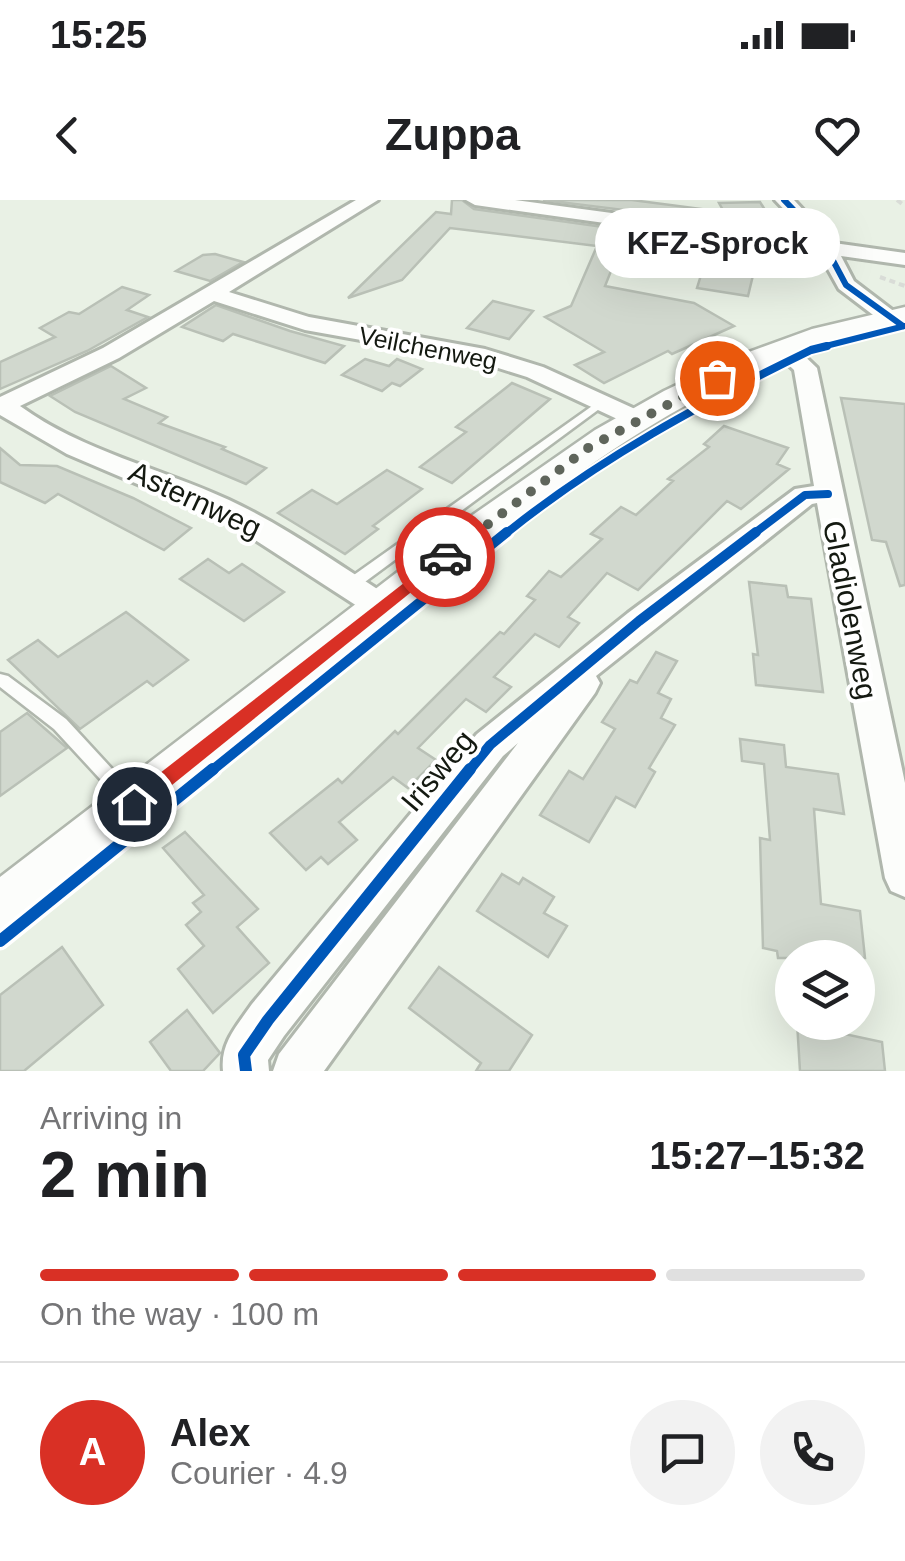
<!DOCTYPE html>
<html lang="en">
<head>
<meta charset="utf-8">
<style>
  body { margin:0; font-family:Helvetica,sans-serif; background:#f2f2f2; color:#202124; height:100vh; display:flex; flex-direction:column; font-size:38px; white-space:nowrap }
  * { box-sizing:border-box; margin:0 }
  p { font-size:32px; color:#757577 }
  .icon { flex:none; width:55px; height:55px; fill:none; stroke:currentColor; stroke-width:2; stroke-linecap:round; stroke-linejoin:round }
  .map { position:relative; height:871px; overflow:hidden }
  .details { display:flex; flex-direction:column; background:#fff; flex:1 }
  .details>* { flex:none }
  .fabs { position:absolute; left:775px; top:740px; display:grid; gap:20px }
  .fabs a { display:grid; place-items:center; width:100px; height:100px; border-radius:50%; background:#fff; box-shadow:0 10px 40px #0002; font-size:50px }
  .pin { position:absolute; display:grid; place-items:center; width:85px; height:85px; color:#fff; margin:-42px; border:5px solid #fff; border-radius:50%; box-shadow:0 2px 10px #0007 }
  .courier { position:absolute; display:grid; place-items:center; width:100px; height:100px; margin:-50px; border:8px solid #d93025; border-radius:50%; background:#fff; color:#222; box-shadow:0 2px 12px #0007 }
  .bubble { position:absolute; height:70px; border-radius:35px; background:#fff; box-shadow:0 10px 40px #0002; font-size:32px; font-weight:800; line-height:70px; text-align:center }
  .overview em { font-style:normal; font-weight:800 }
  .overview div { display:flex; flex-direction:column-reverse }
  .overview { display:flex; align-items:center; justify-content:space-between; height:170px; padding:0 40px }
  h1 { font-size:65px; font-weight:800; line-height:75px }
  .bar { display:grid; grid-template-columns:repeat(4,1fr); gap:15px 10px; align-content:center; height:120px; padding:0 40px }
  .bar i { height:12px; border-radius:8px; background:#e0e0e0 }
  .bar .active { background:#d93025 }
  .bar p { grid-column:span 4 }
  .line { display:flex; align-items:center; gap:25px; padding:0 40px; border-top:2px solid #e0e0e0 }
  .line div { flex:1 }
  .round { display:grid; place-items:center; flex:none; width:105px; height:105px; border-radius:52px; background:#f2f2f2 }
  .status { display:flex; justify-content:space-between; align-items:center; height:70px; padding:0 50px; background:#fff; direction:ltr }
  .status svg { height:28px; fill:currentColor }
  header { display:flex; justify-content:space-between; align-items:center; height:130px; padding:0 40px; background:#fff; font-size:45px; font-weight:800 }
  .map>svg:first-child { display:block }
  .building { fill:#d1d8ce; stroke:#b9c0b6; stroke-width:2.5 }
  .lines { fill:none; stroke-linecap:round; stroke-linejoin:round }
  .service-casing { stroke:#b0b7ad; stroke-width:5 }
  .minor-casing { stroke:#b0b7ad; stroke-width:6 }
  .secondary-casing { stroke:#b0b7ad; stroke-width:5 }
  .path { stroke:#d9dcd7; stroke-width:4; stroke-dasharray:6 4; stroke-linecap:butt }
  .service { fill:#fcfdfb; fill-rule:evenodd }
  .minor { fill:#fcfdfb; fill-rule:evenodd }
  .secondary { fill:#fcfdfb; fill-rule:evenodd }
  .cycleway-far3-casing { stroke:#fff; stroke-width:10 }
  .cycleway-far2-casing { stroke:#fff; stroke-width:12 }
  .cycleway-far1-casing { stroke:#fff; stroke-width:16 }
  .cycleway-casing { stroke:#fff; stroke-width:19 }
  .cycleway-far3 { stroke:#0057b8; stroke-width:6 }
  .cycleway-far2 { stroke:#0057b8; stroke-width:8 }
  .cycleway-far1 { stroke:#0057b8; stroke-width:10 }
  .cycleway { stroke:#0057b8; stroke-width:12 }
  .route { fill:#d93025 }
  .done { stroke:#5f655b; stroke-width:10; stroke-dasharray:0 18 }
  .labels { text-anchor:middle; stroke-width:8; stroke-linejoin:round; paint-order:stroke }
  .far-street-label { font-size:25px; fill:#141911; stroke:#fff }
  .street-label { font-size:30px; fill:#141911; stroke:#fff }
</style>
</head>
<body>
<div class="status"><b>15:25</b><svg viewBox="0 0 49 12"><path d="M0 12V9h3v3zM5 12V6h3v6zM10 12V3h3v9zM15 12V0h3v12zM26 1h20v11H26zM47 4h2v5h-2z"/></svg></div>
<header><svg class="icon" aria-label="back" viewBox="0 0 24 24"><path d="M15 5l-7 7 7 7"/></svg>Zuppa<svg class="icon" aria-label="heart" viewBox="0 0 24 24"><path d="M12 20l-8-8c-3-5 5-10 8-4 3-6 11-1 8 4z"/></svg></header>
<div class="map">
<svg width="905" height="871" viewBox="0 0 905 871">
  <rect width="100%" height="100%" fill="#e9f1e5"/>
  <g class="building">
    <path d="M452 0H462L474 9 733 45 727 67 754 71 748 96 697 88 706 59 621 46 605 86 694 103 734 126 672 154 668 151 604 183 575 165 604 152 545 117 571 106 597 46 450 28 402 80 348 98 436 12 451 14Z"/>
    <path d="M543 0H632L724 12 719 3 760 2 777 29Z"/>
    <path d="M215 54 243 62 210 81 176 71 203 55Z"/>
    <path d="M122 87 149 95 127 110 148 117 87 151 0 189V162L55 137 40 128 69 112 79 114Z"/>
    <path d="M493 101 533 111 509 139 467 128Z"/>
    <path d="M216 105 290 131 344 146 325 163 233 134 223 141 182 127Z"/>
    <path d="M365 159 389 166 397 159 422 169 400 186 392 183 382 191 342 175Z"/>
    <path d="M111 166 146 188 124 199 167 217 159 223 225 247 222 249 266 268 246 284 75 212 50 196Z"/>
    <path d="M512 183 550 199 452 283 420 267 466 232 456 227Z"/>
    <path d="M841 198 905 204V385L900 386 886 342 872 340Z"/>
    <path d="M724 226 788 248 777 264 789 269 741 309 727 301 638 390 607 373 568 417 579 423 559 447 535 434 494 477 511 487 486 512 466 499 418 548 436 560 408 588 393 577 339 622 357 640 328 664 321 657 306 670 270 633 338 579 342 583 395 531 398 534 500 432 504 434 535 400 527 396 549 371 561 377 602 339 591 334 621 307 636 315 673 281 668 279 709 247 704 244Z"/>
    <path d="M0 248 20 265 57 266 133 298 191 328 164 350 58 294 45 303 0 282Z"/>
    <path d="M387 270 422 289 373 326 378 329 345 354 278 313 312 290 337 304Z"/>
    <path d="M208 359 229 373 242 364 284 392 244 421 180 379Z"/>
    <path d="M749 382 786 386 788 397 811 399 823 492 756 485 753 454 758 455Z"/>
    <path d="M126 412 188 460 153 486 147 481 80 529 8 460 38 440 58 457Z"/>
    <path d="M656 452 677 461 658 493 671 499 661 518 675 525 649 568 655 572 635 607 616 597 589 642 540 615 569 571 583 579 615 529 602 522 630 480 637 483Z"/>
    <path d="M27 513 67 548 0 596V532Z"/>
    <path d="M740 539 784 545 786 567 838 574 844 614 814 609 821 704 860 711 865 758H778L777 751 763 748 760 638 770 640 764 564 742 561Z"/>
    <path d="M185 632 258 709 237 727 269 763 213 813 178 769 204 746 186 725 201 712 193 703 204 695 163 648Z"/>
    <path d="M502 674 519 684 523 678 554 697 544 713 567 726 548 757 477 711Z"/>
    <path d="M62 747 103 805 24 871H0V795Z"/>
    <path d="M439 767 532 835 509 871H476L481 863 409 808Z"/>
    <path d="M187 810 220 853 203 871H171L150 842Z"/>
    <path d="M797 822H820L821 829 882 842 885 871H800Z"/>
  </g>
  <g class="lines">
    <g class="service-casing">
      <g id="service">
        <path d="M602 199 606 200V204L354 390H344L342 386 344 382Z"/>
        <path d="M0 474 8 476 66 519 137 596 140 601 137 606 131 609 125 606 54 529 0 487Z"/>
      </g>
    </g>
    <g class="minor-casing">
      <g id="minor">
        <path d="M356 0H378L229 92 309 117 485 149 543 167 646 214 650 219 646 224H628L527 177 473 160 305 130 214 101 119 158 20 206C82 251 160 268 229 300 287 327 339 365 393 399L398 407 393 415 382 419 371 415 229 323 67 254 0 215V197L103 148Z"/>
        <path d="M466 0H515L813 40 775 0H794L834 43 905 53V65L841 56 854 81 904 119 893 126 885 124 839 89 819 53 475 5Z"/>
        <path d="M785 143 793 145 817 168 905 583V697L891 691 885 678 817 303 812 304 596 476 600 483 595 493 324 871H273L279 854 518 543 503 556 284 836 268 860 269 871H223C220 843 237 826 252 804L477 534 628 413 795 289 814 286 794 170 773 150Z"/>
      </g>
    </g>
    <g class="secondary-casing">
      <path id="secondary" d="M905 107V125C856 137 808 150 760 170 609 232 483 348 358 451 245 544 133 638 20 732L0 740V677L464 321 595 230 664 191 735 157 812 129Z"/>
    </g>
    <g class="path">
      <path d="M897 0 905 6"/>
      <path d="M880 77 905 86"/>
    </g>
    <use href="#service" class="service"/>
    <use href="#minor" class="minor"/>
    <use href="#secondary" class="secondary"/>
    <g class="cycleway-far3-casing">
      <g id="cycleway-far3">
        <path d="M784 0 821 38 846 85 903 126"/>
        <path d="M818 148 905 126"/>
      </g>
    </g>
    <g class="cycleway-far2-casing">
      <g id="cycleway-far2">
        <path d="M504 335C598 259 702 203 811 150L827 146"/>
        <path d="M752 335 805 295 828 294"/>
      </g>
    </g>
    <g class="cycleway-far1-casing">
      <g id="cycleway-far1">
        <path d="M210 572 507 332"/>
        <path d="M468 572 490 545 639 421 756 332"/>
      </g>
    </g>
    <g class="cycleway-casing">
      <g id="cycleway">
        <path d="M0 741 213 569"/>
        <path d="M246 871 244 855 268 820 470 569"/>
      </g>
    </g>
    <use href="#cycleway-far3" class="cycleway-far3"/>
    <use href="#cycleway-far2" class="cycleway-far2"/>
    <use href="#cycleway-far1" class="cycleway-far1"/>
    <use href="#cycleway" class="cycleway"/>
  </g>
  <path class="route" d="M445 351 453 357 451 360 141 610H128V598Z"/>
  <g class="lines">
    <path class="done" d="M445 357 588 248 717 178"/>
  </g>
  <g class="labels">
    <g class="far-street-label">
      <text transform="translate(428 148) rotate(11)" y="9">Veilchenweg</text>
    </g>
    <g class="street-label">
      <text transform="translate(195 300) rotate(25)" y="10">Asternweg</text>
      <text transform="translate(850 410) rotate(79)" y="10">Gladiolenweg</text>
      <text transform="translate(438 571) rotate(-50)" y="10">Irisweg</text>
    </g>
  </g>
</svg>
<div class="fabs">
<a><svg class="icon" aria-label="layers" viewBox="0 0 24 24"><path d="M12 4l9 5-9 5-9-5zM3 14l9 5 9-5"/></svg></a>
</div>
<div class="pin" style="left:717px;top:178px;background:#ea580c"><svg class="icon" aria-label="bag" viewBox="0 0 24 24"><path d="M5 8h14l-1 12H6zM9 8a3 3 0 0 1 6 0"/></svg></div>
<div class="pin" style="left:134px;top:604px;background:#1f2937"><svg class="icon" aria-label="home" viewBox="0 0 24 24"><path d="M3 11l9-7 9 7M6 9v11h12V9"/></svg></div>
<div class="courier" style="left:445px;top:357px"><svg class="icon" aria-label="car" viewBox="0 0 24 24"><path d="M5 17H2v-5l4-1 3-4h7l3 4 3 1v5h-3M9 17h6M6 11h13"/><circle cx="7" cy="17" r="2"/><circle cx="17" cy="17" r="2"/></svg></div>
<div class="bubble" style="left:595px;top:8px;width:245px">KFZ-Sprock</div>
</div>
<section class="details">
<div class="overview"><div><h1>2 min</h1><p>Arriving in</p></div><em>15:27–15:32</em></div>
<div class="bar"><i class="active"></i><i class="active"></i><i class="active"></i><i></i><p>On the way · 100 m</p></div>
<div class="line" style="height:180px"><b class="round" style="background:#d93025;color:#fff">A</b><div><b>Alex</b><p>Courier · 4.9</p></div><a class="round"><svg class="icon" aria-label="chat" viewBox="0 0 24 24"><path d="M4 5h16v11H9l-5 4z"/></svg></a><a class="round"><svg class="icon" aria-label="phone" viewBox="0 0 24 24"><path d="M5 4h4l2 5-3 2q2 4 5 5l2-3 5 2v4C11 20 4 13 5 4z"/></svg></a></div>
</section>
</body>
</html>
